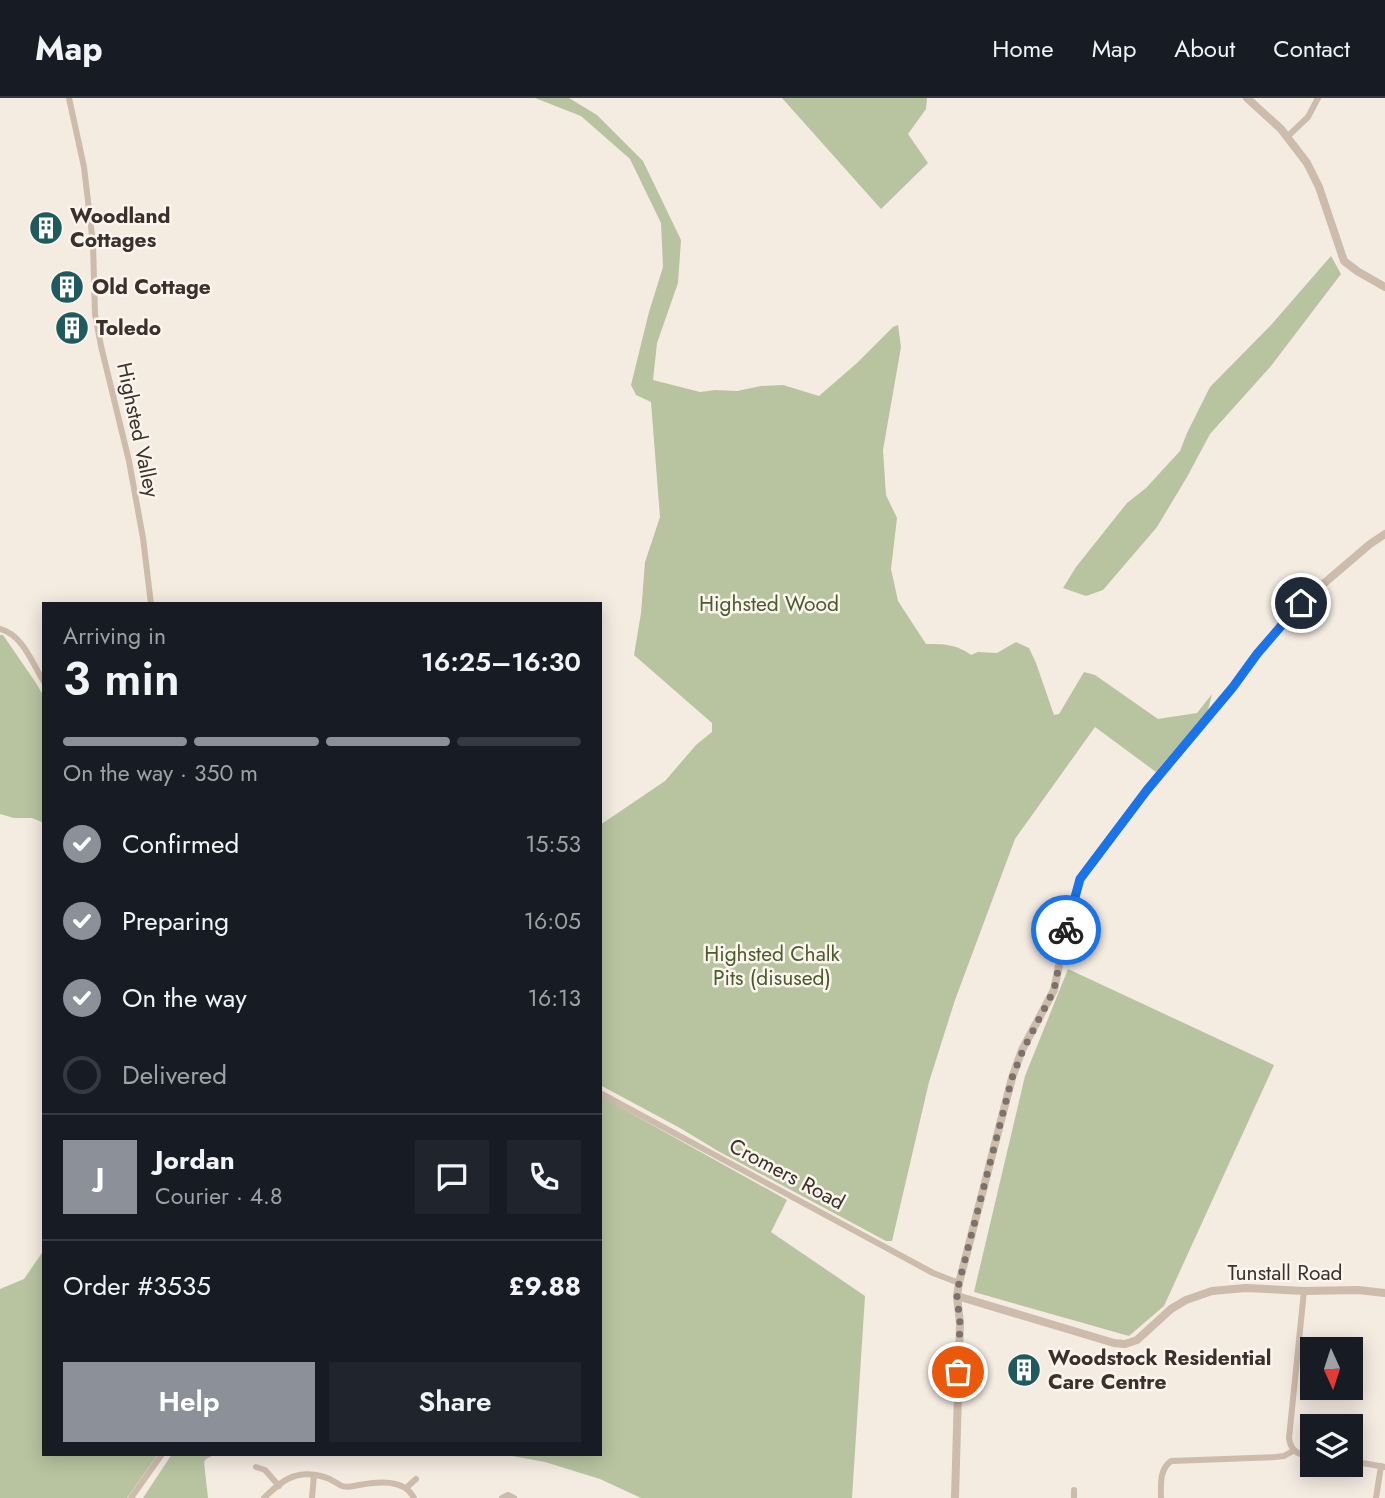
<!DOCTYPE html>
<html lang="en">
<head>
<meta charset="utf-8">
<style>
  body { margin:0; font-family:Jost,sans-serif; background:#20242c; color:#f1f3f6; height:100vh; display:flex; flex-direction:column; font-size:26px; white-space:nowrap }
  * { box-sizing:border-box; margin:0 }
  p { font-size:23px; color:#9ea1a6 }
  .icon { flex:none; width:38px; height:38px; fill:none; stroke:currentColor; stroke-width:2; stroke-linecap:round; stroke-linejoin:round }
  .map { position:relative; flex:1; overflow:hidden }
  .side { position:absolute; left:42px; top:504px; width:560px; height:854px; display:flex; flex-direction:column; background:#171b24; border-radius:0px; box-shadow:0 4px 18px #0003 }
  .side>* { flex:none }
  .needle { width:46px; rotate:177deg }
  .fabs { position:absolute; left:1300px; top:1239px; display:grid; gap:14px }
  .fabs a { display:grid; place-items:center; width:63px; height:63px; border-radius:0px; background:#171b24; box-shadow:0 4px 18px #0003; font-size:35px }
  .pin { position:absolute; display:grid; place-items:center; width:60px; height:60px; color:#fff; margin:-30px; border:4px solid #fff; border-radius:50%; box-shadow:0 2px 7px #0007 }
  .courier { position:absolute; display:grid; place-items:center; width:70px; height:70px; margin:-35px; border:5px solid #1a73e8; border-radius:50%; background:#fff; color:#222; box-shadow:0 2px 9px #0007 }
  .overview em { font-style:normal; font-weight:600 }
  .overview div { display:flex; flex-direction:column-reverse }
  .overview { display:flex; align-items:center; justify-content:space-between; height:119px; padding:0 21px }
  h1 { font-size:46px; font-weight:600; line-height:52px }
  .bar { display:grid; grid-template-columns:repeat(4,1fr); gap:10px 7px; align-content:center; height:84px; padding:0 21px }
  .bar i { height:9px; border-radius:5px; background:#363941 }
  .bar .active { background:#8c9099 }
  .bar p { grid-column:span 4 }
  .line { display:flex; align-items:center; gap:18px; padding:0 21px; border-top:2px solid #363941 }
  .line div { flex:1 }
  .round { display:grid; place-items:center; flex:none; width:74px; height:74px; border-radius:0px; background:#20242c }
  ol { padding:0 21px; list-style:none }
  li { display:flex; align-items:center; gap:21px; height:77px }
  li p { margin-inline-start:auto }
  li .icon { padding:7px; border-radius:50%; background:#8c9099; color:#fff; stroke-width:4 }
  li:last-child { color:#9ea1a6 }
  li i { width:38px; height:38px; border:4px solid #363941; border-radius:50% }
  .button { display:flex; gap:14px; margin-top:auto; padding:14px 21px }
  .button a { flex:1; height:80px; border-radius:0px; background:#8c9099; color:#fff; font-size:28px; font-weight:600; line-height:80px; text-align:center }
  .button a+a { background:#20242c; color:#f1f3f6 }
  header { display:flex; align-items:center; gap:42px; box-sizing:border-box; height:98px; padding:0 35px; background:#171b24; border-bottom:2px solid #363941 }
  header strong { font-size:33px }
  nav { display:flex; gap:38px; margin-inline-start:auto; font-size:24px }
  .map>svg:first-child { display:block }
  .green { fill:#b8c4a0 }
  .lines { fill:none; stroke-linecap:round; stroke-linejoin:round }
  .minor { stroke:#cdbbac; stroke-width:6 }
  .tertiary { stroke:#cdbbac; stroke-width:8 }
  .done { stroke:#7c716b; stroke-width:7; stroke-dasharray:0 12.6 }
  .route { stroke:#1a73e8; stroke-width:9 }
  .labels { text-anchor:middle; stroke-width:5; stroke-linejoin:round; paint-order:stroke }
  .poi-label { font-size:21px; font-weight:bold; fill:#3b302b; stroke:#fbf5ee; text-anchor:start }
  .street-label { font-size:21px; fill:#3b302b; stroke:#fbf5ee }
  .park-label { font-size:21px; fill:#4a5a2e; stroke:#fbf5ee }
</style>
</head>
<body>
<header>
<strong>Map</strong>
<nav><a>Home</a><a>Map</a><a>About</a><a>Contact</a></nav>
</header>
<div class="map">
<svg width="1385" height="1400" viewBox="0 0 1385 1400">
  <rect width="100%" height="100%" fill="#f4ebe1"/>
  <g class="green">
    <path d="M535 0H569L597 17 643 63 681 142 678 185 657 245 653 282 700 294 715 292 737 293 761 288 783 287 819 298 857 265 893 229 898 227 901 249 883 352 886 397 897 420 891 471 898 503 926 546C944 546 956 546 971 557L978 554 997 555 1016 544 1029 550 1036 565 1054 617 1059 616 1084 574 1095 577 1158 621 1197 615 1212 596 1208 612 1156 674 1095 629 1015 741 955 902 929 984 892 1143H886L718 1053 680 1030 600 987V727L665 683 696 647 712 634V625L634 557 641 515 645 464 660 419 651 304 636 297 631 287 649 214 663 169 661 125 630 61 581 18Z"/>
    <path d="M782 0H927L926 11 908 36 928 65 881 111Z"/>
    <path d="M1331 158 1341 176 1271 268 1210 336 1187 379 1157 429 1103 492 1086 498 1063 490 1076 469 1127 405 1146 390 1180 353 1187 335 1210 289 1271 227Z"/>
    <path d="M0 537H3L36 585 44 599V725L32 720H14L0 716Z"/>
    <path d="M1068 871 1274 967 1164 1208 1129 1238 974 1194 1025 978Z"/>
    <path d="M600 998 787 1102 771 1134 865 1198 852 1400H641L600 1381 545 1364 501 1356H600Z"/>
    <path d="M44 1152V1356H158L127 1400H0V1191L24 1181Z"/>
    <path d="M172 1356H216L206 1361 204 1364 208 1400H143Z"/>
  </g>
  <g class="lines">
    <g class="minor">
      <path d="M69 0 84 69 93 146 95 216 101 248 129 363 143 440 151 506"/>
      <path d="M1287 39 1308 19 1318 0"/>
      <path d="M0 531C23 537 32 565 44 584"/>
      <path d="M600 995 933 1175 959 1185"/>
      <path d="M1304 1193 1289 1340C1291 1354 1299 1357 1312 1359"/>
      <path d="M1298 1257 1312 1259"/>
      <path d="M1351 1363 1385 1369"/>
      <path d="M256 1369 265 1372 279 1388"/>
      <path d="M406 1390 416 1381"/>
      <path d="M131 1400 162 1356"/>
      <path d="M264 1400C272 1392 284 1381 295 1378 306 1374 323 1377 333 1383 336 1384 339 1387 342 1388 348 1390 353 1388 359 1387 377 1384 404 1380 414 1400"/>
      <path d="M312 1400 314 1377"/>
      <path d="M502 1400 508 1397 514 1400"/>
      <path d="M1074 1400V1392"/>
      <path d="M1161 1400C1161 1387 1159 1372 1171 1363L1276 1359 1284 1358 1293 1353"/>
      <path d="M1376 1400 1381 1368"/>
    </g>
    <g class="tertiary">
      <path d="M1247 0 1281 31 1307 65 1319 89 1344 163 1357 173 1385 189"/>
      <path d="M957 1198 1114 1245 1125 1246 1137 1242 1171 1211 1186 1202 1212 1193 1246 1190 1304 1193 1358 1192 1385 1195"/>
      <path d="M955 1400 960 1225 957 1198 959 1185 1012 980 1022 952 1054 892 1067 829 1080 781 1147 692 1233 589 1257 556 1301 505 1370 446 1385 436"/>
    </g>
  </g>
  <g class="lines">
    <path class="done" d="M958 1274 960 1225 957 1198 959 1185 1012 980 1023 952 1054 892 1066 832"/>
    <path class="route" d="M1066 832 1080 781 1147 692 1233 589 1257 556 1301 505"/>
  </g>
  <defs>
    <g id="building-disc" transform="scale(1.75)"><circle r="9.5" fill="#1f5a5e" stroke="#fbf5ee"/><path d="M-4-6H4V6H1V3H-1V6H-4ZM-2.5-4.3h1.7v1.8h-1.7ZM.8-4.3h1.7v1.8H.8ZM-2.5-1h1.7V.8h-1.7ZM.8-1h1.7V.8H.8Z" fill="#fff"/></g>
  </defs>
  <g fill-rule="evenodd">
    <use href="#building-disc" x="46" y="130"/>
    <use href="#building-disc" x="67" y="189"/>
    <use href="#building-disc" x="72" y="230"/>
    <use href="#building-disc" x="1024" y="1272"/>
  </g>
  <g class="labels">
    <g class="poi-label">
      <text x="70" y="125">Woodland<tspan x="70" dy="24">Cottages</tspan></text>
      <text x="92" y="196">Old Cottage</text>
      <text x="96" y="237">Toledo</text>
      <text x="1048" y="1267">Woodstock Residential<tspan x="1048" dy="24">Care Centre</tspan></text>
    </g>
    <g class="street-label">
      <text transform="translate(138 332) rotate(78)" y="7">Highsted Valley</text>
      <text transform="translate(787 1076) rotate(28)" y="7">Cromers Road</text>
      <text x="1285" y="1182">Tunstall Road</text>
    </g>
    <g class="park-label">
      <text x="769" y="513">Highsted Wood</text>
      <text x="772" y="863">Highsted Chalk<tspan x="772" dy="24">Pits (disused)</tspan></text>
    </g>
  </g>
</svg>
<div class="fabs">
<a><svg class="needle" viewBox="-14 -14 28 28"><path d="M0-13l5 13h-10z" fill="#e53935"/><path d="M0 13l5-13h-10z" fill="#9ea1a6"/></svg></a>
<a><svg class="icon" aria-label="layers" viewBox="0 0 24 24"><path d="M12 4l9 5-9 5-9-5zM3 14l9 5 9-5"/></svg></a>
</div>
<div class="pin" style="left:958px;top:1274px;background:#ea580c"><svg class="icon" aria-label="bag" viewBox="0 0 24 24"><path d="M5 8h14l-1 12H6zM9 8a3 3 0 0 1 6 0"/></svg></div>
<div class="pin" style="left:1301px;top:505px;background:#1f2937"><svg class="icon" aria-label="home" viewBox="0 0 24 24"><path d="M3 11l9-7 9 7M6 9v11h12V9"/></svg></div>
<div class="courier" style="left:1066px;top:832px"><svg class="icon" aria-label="bike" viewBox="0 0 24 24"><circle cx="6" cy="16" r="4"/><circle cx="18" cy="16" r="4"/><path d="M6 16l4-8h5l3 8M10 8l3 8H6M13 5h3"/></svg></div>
<section class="side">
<div class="overview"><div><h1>3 min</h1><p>Arriving in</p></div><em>16:25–16:30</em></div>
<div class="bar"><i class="active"></i><i class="active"></i><i class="active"></i><i></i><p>On the way · 350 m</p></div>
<ol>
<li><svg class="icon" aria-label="check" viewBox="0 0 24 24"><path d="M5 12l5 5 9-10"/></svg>Confirmed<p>15:53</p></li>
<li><svg class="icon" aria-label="check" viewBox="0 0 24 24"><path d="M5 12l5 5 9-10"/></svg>Preparing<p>16:05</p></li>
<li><svg class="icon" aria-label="check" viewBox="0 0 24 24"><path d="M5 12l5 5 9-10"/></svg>On the way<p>16:13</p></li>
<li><i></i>Delivered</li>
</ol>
<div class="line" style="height:126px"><b class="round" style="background:#8c9099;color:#fff">J</b><div><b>Jordan</b><p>Courier · 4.8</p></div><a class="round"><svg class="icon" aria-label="chat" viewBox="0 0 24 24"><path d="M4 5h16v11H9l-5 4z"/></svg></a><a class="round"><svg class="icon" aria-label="phone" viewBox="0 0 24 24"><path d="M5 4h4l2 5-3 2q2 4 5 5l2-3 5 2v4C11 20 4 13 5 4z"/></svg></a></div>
<div class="line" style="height:91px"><div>Order #3535</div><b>£9.88</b></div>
<div class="button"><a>Help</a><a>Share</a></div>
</section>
</div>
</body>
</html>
